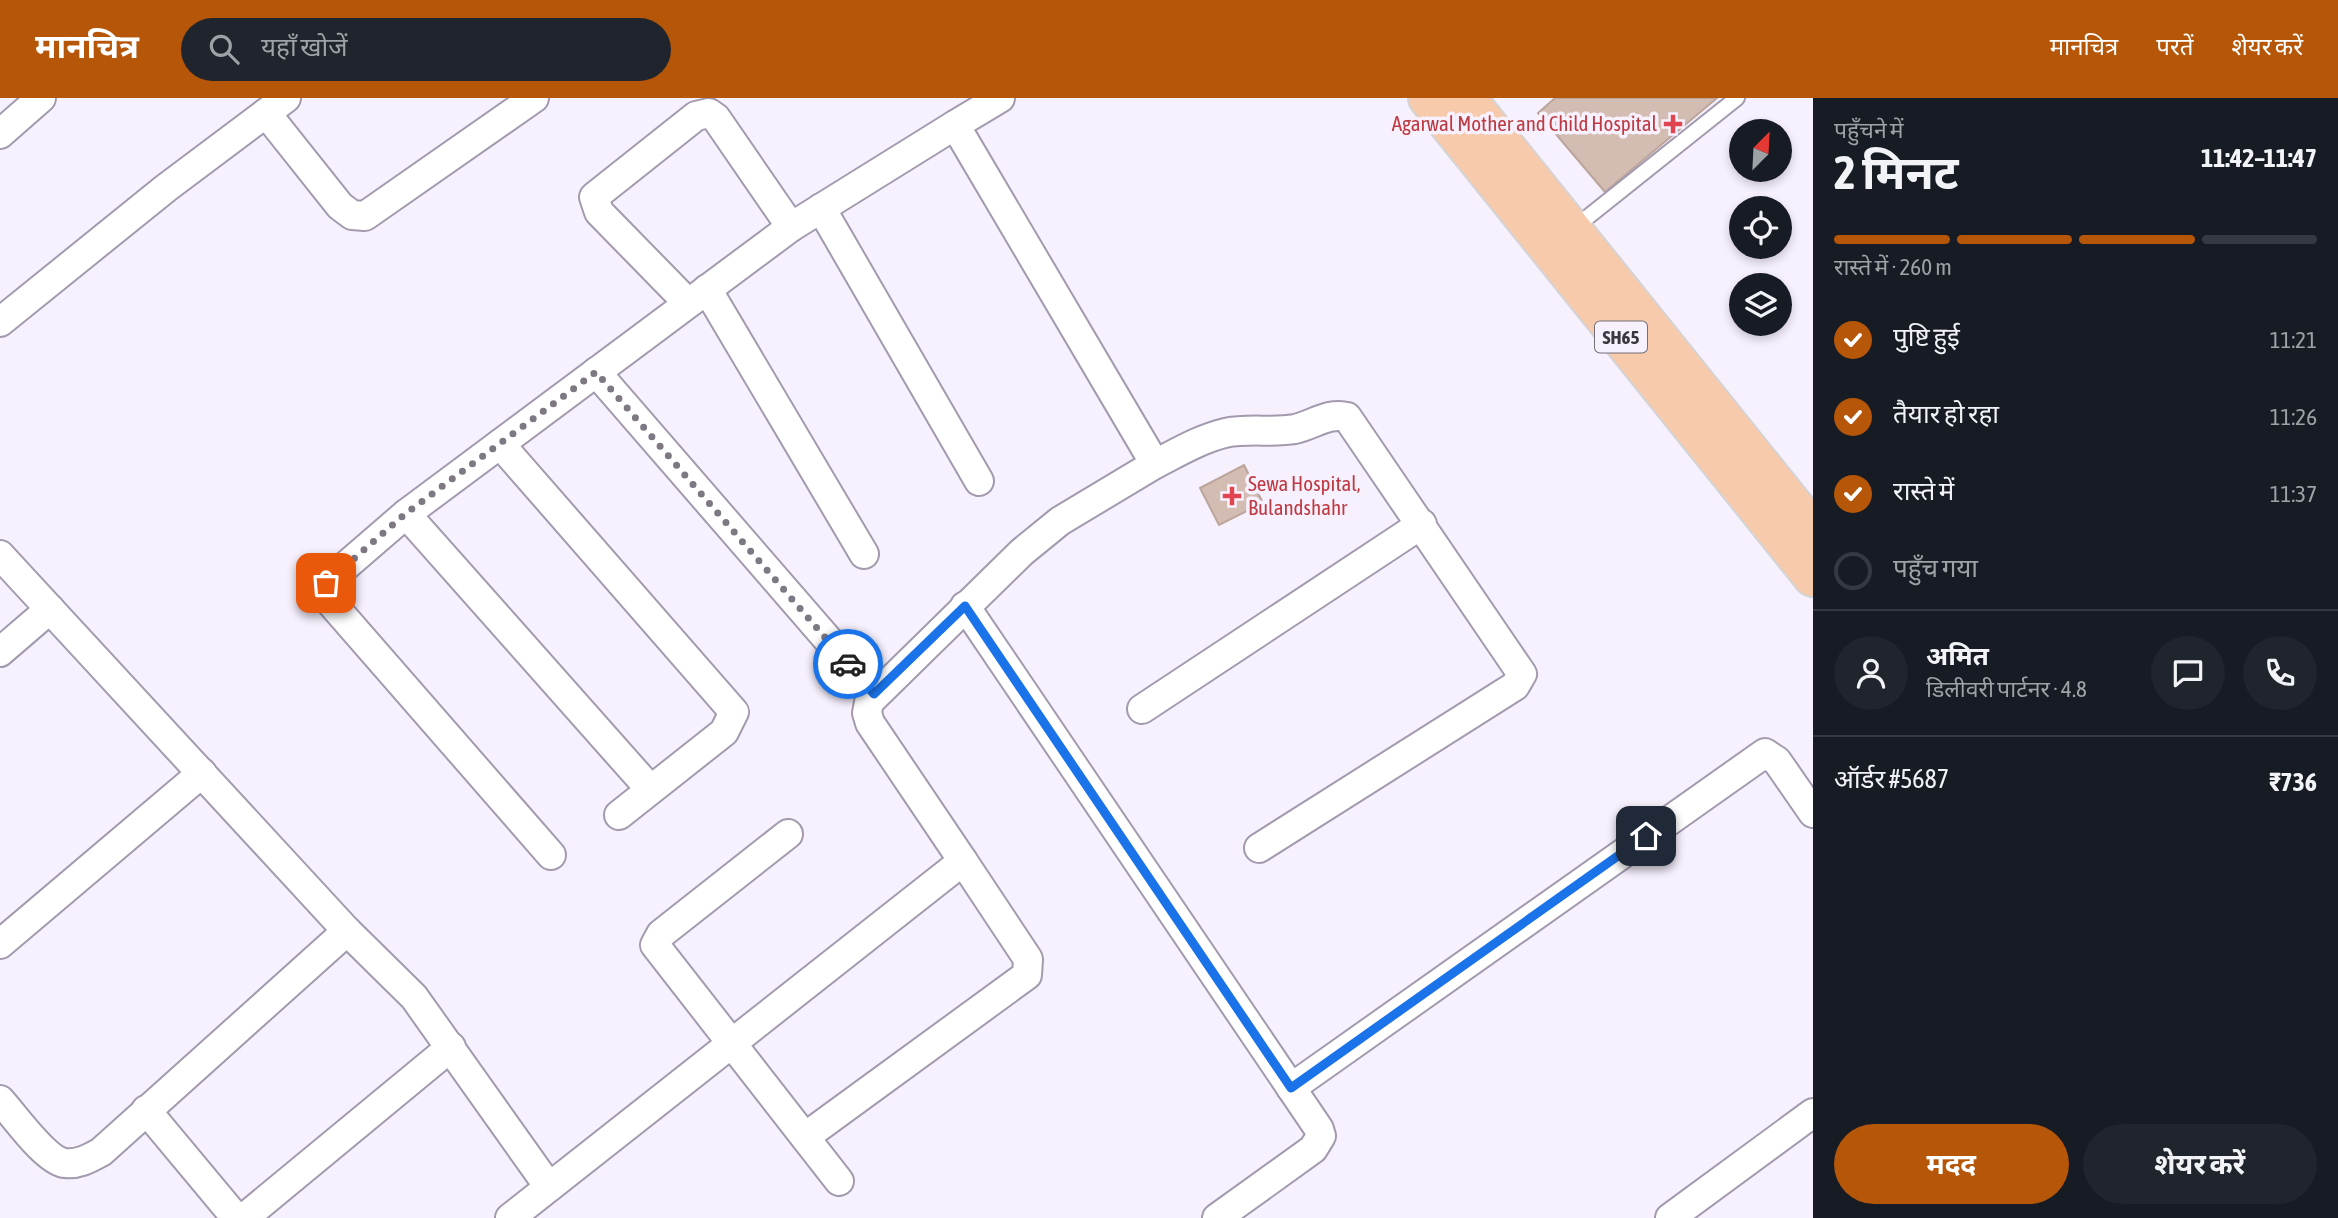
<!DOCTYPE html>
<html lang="hi">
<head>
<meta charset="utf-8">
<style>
  body { margin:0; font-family:"Asap Condensed","Noto Sans Devanagari",sans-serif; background:#20242c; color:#f1f3f6; height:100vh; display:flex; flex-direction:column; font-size:26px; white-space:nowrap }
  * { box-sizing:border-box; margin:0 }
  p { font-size:23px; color:#9ea1a6 }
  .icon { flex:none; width:38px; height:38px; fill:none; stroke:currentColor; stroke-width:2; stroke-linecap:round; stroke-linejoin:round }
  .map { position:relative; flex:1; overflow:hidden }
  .sheet { display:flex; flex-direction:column; background:#171b24; width:525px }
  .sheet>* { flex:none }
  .needle { width:46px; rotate:24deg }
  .controls { position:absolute; left:1729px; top:21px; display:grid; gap:14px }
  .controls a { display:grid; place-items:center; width:63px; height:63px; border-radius:50%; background:#171b24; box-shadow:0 4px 10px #0003; font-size:35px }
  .pin { position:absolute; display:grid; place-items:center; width:60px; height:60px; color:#fff; margin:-30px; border-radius:14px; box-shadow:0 4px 10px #0006 }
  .courier { position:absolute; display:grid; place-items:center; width:70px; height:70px; margin:-35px; border:5px solid #1a73e8; border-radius:50%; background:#fff; color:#222; box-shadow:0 2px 9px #0007 }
  .overview em { font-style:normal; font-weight:700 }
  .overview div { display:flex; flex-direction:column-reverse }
  .overview { display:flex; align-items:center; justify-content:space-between; height:119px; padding:0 21px }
  h1 { font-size:46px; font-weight:700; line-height:52px }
  .bar { display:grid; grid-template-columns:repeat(4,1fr); gap:10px 7px; align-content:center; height:84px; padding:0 21px }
  .bar i { height:9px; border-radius:5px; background:#363941 }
  .bar .on { background:#b55608 }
  .bar p { grid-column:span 4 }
  .line { display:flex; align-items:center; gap:18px; padding:0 21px; border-top:2px solid #363941 }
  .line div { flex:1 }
  .round { display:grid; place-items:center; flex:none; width:74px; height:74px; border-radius:37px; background:#20242c }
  ol { padding:0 21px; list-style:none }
  li { display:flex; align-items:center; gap:21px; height:77px }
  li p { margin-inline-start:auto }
  li .icon { padding:7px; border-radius:50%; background:#b55608; color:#fff; stroke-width:4 }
  li:last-child { color:#9ea1a6 }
  li i { width:38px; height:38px; border:4px solid #363941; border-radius:50% }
  .action { display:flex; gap:14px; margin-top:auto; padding:14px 21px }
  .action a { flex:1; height:80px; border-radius:42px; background:#b55608; color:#fff; font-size:28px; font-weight:700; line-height:80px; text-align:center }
  .action a+a { background:#20242c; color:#f1f3f6 }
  header { display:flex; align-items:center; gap:42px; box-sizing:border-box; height:98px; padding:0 35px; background:#b55608; color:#fff }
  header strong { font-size:33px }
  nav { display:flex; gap:38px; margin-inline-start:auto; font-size:24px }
  .search { width:490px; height:63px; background:#20242c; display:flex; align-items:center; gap:18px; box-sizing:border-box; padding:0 24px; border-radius:38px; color:#9ea1a6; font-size:26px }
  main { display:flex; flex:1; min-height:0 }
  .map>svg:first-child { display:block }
  .building { fill:#d3bcb2; stroke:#bca59c; stroke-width:2 }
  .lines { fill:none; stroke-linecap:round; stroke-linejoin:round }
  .service-casing { stroke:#a39aae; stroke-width:18 }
  .minor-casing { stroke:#a39aae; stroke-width:32 }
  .primary-casing { stroke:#d4d3d5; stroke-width:42 }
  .service { stroke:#fff; stroke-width:14 }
  .minor { stroke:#fff; stroke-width:28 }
  .primary { stroke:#f7caac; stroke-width:38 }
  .done { stroke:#7d7882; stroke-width:7; stroke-dasharray:0 12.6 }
  .route { stroke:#1a73e8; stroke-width:9 }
  .health-dot { fill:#e0444e; stroke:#f7f1fe; stroke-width:2.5 }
  .labels { text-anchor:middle; stroke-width:7; stroke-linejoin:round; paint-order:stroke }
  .shield { fill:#f7f1fe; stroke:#736f78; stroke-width:2 }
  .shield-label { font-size:19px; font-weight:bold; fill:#3b373f }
  .health-label { font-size:21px; fill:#be3a42; stroke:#f7f1fe; text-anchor:end }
</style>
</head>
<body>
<header>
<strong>मानचित्र</strong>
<div class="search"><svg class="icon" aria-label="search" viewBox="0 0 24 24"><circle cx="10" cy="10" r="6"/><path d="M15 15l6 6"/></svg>यहाँ खोजें</div>
<nav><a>मानचित्र</a><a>परतें</a><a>शेयर करें</a></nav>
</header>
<main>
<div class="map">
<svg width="1813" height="1120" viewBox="0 0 1813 1120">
  <rect width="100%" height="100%" fill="#f7f1fe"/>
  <g class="building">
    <path d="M1555 0H1717L1605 94 1538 15Z"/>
    <path d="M1244 367 1263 405 1219 427 1200 390Z"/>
  </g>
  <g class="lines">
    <g class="service-casing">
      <path id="service" d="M1574 130 1737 0"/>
    </g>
    <g class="minor-casing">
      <g id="minor">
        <path d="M266 15 340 108 352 117 365 118 534 0"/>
        <path d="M0 36 41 0"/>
        <path d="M821 110 979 383"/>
        <path d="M707 191 864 456"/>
        <path d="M688 205 599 114 594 99 696 18 709 15 716 20 791 129"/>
        <path d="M0 224 166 90 286 0"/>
        <path d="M596 274 875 596"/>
        <path d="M500 346 734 614 724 634 619 717"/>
        <path d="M1155 366C1177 355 1200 341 1225 335 1248 330 1272 335 1295 331 1313 327 1329 314 1347 319L1522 576 1515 588 1259 750"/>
        <path d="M406 416 650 691"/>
        <path d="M0 457 347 833 101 1054C90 1060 78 1067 64 1065 44 1061 14 1017 0 1002"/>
        <path d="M965 508 1319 1031 1321 1038 1313 1051 1217 1120"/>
        <path d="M0 554 50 511"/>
        <path d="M1142 611 1422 426"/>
        <path d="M788 736 661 836 655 847 839 1083"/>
        <path d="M551 757 326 499 323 492 326 485 406 416 791 129 955 27"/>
        <path d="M347 833 414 899 549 1089"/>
        <path d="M0 846 202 675"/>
        <path d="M1291 990 1765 655 1777 663 1813 715"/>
        <path d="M146 1012 236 1120"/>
        <path d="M805 1039 1027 877 1028 861 963 763"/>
        <path d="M244 1120 451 949"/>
        <path d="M510 1120 963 763 870 625 867 615 869 604 1022 454 1060 423 1155 366 955 27 1000 0"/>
        <path d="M1670 1120 1813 1015"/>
      </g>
    </g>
    <g class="primary-casing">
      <g id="primary">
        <path d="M1428 0 1813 479"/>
        <path d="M1466 0 1813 432"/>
      </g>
    </g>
    <use href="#service" class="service"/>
    <use href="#minor" class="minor"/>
    <use href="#primary" class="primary"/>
  </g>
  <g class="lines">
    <path class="done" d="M326 485 405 416 596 274 848 566"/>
    <path class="route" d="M848 566 874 596 965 508 1291 990 1646 738"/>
  </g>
  <g class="health-dot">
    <path d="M1669.5 15.5h7v7h7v7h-7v7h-7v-7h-7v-7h7z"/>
    <path d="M1228.5 387.5h7v7h7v7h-7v7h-7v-7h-7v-7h7z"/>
  </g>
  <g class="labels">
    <rect class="shield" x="1595" y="223.5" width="52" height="31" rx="5"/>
    <g class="shield-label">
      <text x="1621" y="246">SH65</text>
    </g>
    <g class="health-label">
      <text x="1657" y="33">Agarwal Mother and Child Hospital</text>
      <text x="1248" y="393" text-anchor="start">Sewa Hospital,<tspan x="1248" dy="24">Bulandshahr</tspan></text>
    </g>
  </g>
</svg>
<div class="controls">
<a><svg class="needle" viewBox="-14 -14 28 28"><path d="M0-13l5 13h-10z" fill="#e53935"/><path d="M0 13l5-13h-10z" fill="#9ea1a6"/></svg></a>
<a><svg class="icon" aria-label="locate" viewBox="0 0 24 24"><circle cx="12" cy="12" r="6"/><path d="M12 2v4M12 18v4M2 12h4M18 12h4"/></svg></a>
<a><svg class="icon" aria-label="layers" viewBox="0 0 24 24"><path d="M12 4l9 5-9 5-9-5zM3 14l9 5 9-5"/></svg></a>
</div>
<div class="pin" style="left:326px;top:485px;background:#ea580c"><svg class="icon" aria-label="bag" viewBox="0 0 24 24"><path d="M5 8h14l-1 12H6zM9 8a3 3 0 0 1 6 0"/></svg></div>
<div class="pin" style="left:1646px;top:738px;background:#1f2937"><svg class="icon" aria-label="home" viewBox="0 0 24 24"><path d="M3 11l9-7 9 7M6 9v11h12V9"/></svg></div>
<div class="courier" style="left:848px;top:566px"><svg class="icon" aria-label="car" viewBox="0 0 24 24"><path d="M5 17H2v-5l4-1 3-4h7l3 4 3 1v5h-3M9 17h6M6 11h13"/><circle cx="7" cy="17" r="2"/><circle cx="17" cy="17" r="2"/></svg></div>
</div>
<section class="sheet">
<div class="overview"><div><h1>2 मिनट</h1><p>पहुँचने में</p></div><em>11:42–11:47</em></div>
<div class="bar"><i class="on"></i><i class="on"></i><i class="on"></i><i></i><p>रास्ते में · 260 m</p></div>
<ol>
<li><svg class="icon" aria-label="check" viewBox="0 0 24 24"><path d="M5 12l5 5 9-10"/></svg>पुष्टि हुई<p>11:21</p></li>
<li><svg class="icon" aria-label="check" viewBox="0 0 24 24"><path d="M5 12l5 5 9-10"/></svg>तैयार हो रहा<p>11:26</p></li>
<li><svg class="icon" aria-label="check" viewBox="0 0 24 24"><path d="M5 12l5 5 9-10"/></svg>रास्ते में<p>11:37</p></li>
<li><i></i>पहुँच गया</li>
</ol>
<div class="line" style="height:126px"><a class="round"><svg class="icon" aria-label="person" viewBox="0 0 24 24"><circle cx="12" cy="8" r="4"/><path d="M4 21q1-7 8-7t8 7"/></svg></a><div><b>अमित</b><p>डिलीवरी पार्टनर · 4.8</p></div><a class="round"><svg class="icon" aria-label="chat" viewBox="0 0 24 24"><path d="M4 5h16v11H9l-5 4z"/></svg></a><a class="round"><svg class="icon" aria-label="phone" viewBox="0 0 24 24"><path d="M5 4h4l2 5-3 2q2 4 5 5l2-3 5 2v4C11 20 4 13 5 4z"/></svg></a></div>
<div class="line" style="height:91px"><div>ऑर्डर #5687</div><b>₹736</b></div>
<div class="action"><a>मदद</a><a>शेयर करें</a></div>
</section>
</main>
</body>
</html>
